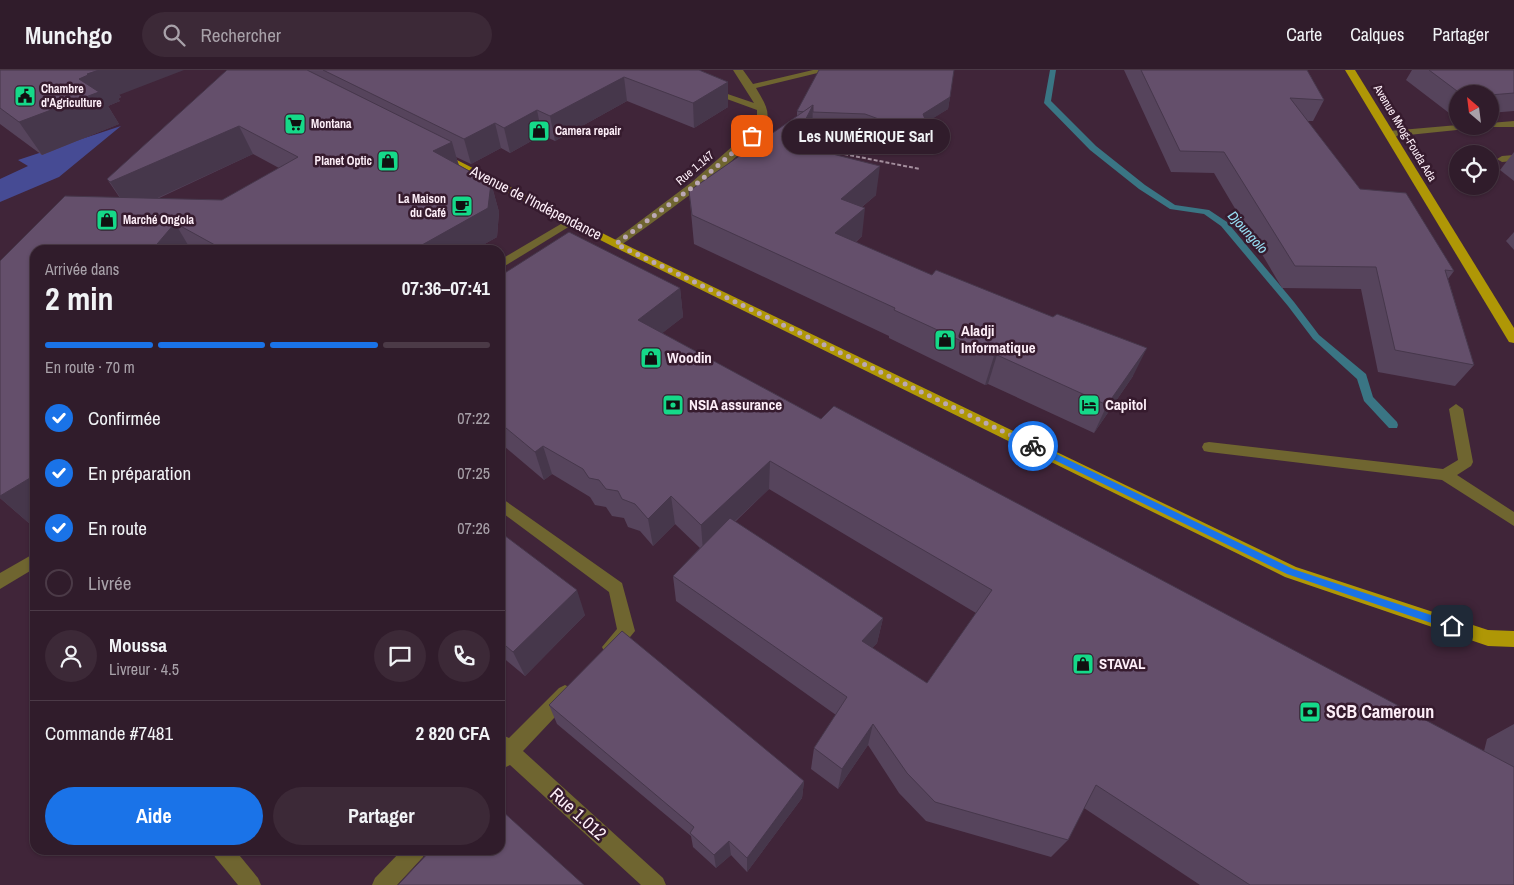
<!DOCTYPE html>
<html lang="fr">
<head>
<meta charset="utf-8">
<style>
  body { margin:0; font-family:"Archivo Narrow",sans-serif; background:#3c2937; color:#f1f3f6; height:100vh; display:flex; flex-direction:column; font-size:19px; white-space:nowrap }
  * { box-sizing:border-box; margin:0 }
  p { font-size:16px; color:#a8a1a9 }
  .icon { flex:none; width:28px; height:28px; fill:none; stroke:currentColor; stroke-width:2; stroke-linecap:round; stroke-linejoin:round }
  .map { position:relative; flex:1; overflow:hidden }
  .side { position:absolute; left:30px; top:175px; width:475px; height:610px; display:flex; flex-direction:column; background:#301c2b; border-radius:15px; box-shadow:0 1px 4px #0004,0 0 0 1px #4b3a47 }
  .side>* { flex:none }
  .needle { width:32px; rotate:332deg }
  .buttons { position:absolute; left:1449px; top:15px; display:grid; gap:10px }
  .buttons a { display:grid; place-items:center; width:50px; height:50px; border-radius:50%; background:#301c2b; box-shadow:0 1px 4px #0004,0 0 0 1px #4b3a47; font-size:25px }
  .pin { position:absolute; display:grid; place-items:center; width:42px; height:42px; color:#fff; margin:-21px; border-radius:10px; box-shadow:0 2px 8px #0006 }
  .courier { position:absolute; display:grid; place-items:center; width:50px; height:50px; margin:-25px; border:4px solid #1a73e8; border-radius:50%; background:#fff; color:#222; box-shadow:0 1px 6px #0007 }
  .bubble { position:absolute; height:35px; border-radius:18px; background:#301c2b; box-shadow:0 1px 4px #0004,0 0 0 1px #4b3a47; font-size:16px; font-weight:800; line-height:35px; text-align:center }
  .overview em { font-style:normal; font-weight:800 }
  .overview div { display:flex; flex-direction:column-reverse }
  .overview { display:flex; align-items:center; justify-content:space-between; height:85px; padding:0 15px }
  h1 { font-size:32px; font-weight:800; line-height:38px }
  .bar { display:grid; grid-template-columns:repeat(4,1fr); gap:8px 5px; align-content:center; height:60px; padding:0 15px }
  .bar i { height:6px; border-radius:4px; background:#4b3a47 }
  .bar .active { background:#1a73e8 }
  .bar p { grid-column:span 4 }
  .line { display:flex; align-items:center; gap:12px; padding:0 15px; border-top:1px solid #4b3a47 }
  .line div { flex:1 }
  .round { display:grid; place-items:center; flex:none; width:52px; height:52px; border-radius:26px; background:#3c2937 }
  ol { padding:0 15px; list-style:none }
  li { display:flex; align-items:center; gap:15px; height:55px }
  li p { margin-inline-start:auto }
  li .icon { padding:5px; border-radius:50%; background:#1a73e8; color:#fff; stroke-width:4 }
  li:last-child { color:#a8a1a9 }
  li i { width:28px; height:28px; border:2px solid #4b3a47; border-radius:50% }
  .primary-button { display:flex; gap:10px; margin-top:auto; padding:10px 15px }
  .primary-button a { flex:1; height:58px; border-radius:30px; background:#1a73e8; color:#fff; font-size:20px; font-weight:800; line-height:58px; text-align:center }
  .primary-button a+a { background:#3c2937; color:#f1f3f6 }
  header { display:flex; align-items:center; gap:30px; box-sizing:border-box; height:70px; padding:0 25px; background:#301c2b; border-bottom:1px solid #4b3a47 }
  header strong { font-size:24px }
  nav { display:flex; gap:28px; margin-inline-start:auto; font-size:18px }
  .search { width:350px; height:45px; background:#3c2937; display:flex; align-items:center; gap:12px; box-sizing:border-box; padding:0 18px; border-radius:28px; color:#a8a1a9; font-size:19px }
  .map>svg:first-child { display:block }
  .green { fill:#464b94 }
  .lines { fill:none; stroke-linecap:round; stroke-linejoin:round }
  .stream { fill:#3a7584; fill-rule:evenodd }
  .path { stroke:#a38e9d; stroke-width:2; stroke-dasharray:4 2; stroke-linecap:butt }
  .minor { fill:#6f6530; fill-rule:evenodd }
  .major { fill:#af9706; fill-rule:evenodd }
  .wall { fill:#56445c; fill-rule:evenodd }
  .shaded-wall { fill:#46374b }
  .building { fill:#644f6b; stroke:#46374b }
  .route { fill:#1a73e8 }
  .done { stroke:#bba8b5; stroke-width:5; stroke-dasharray:0 9 }
  .labels { text-anchor:middle; stroke-width:5; stroke-linejoin:round; paint-order:stroke }
  .far-poi-label { font-size:12px; font-weight:bold; fill:#fdeef8; stroke:#361b2e; text-anchor:start }
  .far-street-label { font-size:12px; fill:#fdeef8; stroke:#361b2e }
  .far-water-label { font-size:14px; font-style:italic; fill:#98e0f5; stroke:#361b2e }
  .street-label { font-size:15px; fill:#fdeef8; stroke:#361b2e }
  .poi-label { font-size:15px; font-weight:bold; fill:#fdeef8; stroke:#361b2e; text-anchor:start }
  .near-poi-label { font-size:18px; font-weight:bold; fill:#fdeef8; stroke:#361b2e; text-anchor:start }
  .near-street-label { font-size:18px; fill:#fdeef8; stroke:#361b2e }
</style>
</head>
<body>
<header>
<strong>Munchgo</strong>
<div class="search"><svg class="icon" aria-label="search" viewBox="0 0 24 24"><circle cx="10" cy="10" r="6"/><path d="M15 15l6 6"/></svg>Rechercher</div>
<nav><a>Carte</a><a>Calques</a><a>Partager</a></nav>
</header>
<div class="map">
<svg width="1514" height="815" viewBox="0 0 1514 815">
  <rect width="100%" height="100%" fill="#402539"/>
  <path class="green" d="M121 56 59 107 0 132V109L28 96 18 90Z"/>
  <g class="lines">
    <path class="stream" d="M1050 0H1056L1051 31 1096 76 1145 115 1175 135 1209 140 1227 152 1294 232 1319 265 1366 304 1373 327 1397 352 1398 355 1397 358H1389L1364 331 1357 309 1313 269 1288 236 1221 156 1204 144 1170 139 1139 119 1090 80 1044 33Z"/>
    <path class="path" d="M803 76 920 99"/>
    <g class="minor">
      <path d="M733 0H743L753 14 813 0H830L756 18C761 27 770 39 767 50 760 78 647 156 620 176H612V172L692 112 751 60 757 51V40L705 21 710 18 754 33Z"/>
      <path d="M1514 51V57H1486L1389 67 1384 64 1389 61 1458 55 1490 56V53Z"/>
      <path d="M1514 85V91L1502 92 1497 89 1502 86Z"/>
      <path d="M571 148 577 151 575 153 500 199V190Z"/>
      <path d="M1456 334 1463 339 1473 392 1471 396 1457 405 1514 442V456L1442 410 1209 382 1204 381 1202 377 1204 373 1209 372 1443 399 1458 390 1449 339Z"/>
      <path d="M500 427 622 513 635 561 617 583 611 585 605 583 602 577 617 559 609 522 500 441Z"/>
      <path d="M35 483V498L0 519V503Z"/>
      <path d="M565 615 571 618 574 624 571 630 523 681 663 808 666 815H641L510 695 500 700V664L509 668 559 618Z"/>
      <path d="M212 780H235L258 808 261 815H238L215 787Z"/>
      <path d="M402 780H426L423 787 397 815H372L375 808Z"/>
    </g>
    <g class="major">
      <path d="M1345 0H1355L1514 258V273L1509 272Z"/>
      <path d="M441 82 620 172 1296 497 1488 560 1514 561V577L1488 576 1285 507 612 176 437 87 436 85Z"/>
    </g>
  </g>
  <g class="wall">
    <path d="M0 0 119 25 121 27 118 29 120 31 108 36 119 54 42 85 0 54Z"/>
    <path d="M227 0H699L728 12V37L694 58 627 31 555 71 542 65 510 83 501 78 471 94 456 87 459 95 491 113 499 142 497 167 474 180H35L30 454 0 428V191L120 128 107 109ZM253 84 279 98 222 130 157 129Z"/>
    <path d="M1124 0H1307L1324 30 1313 51H1307L1360 119 1454 201 1448 209 1474 295 1455 316 1378 302 1361 219 1282 218 1214 103 1171 102Z"/>
    <path d="M1412 0H1514V41L1490 43V24H1458V46H1453L1406 10Z"/>
    <path d="M950 27 948 39 926 52 933 69 931 81 864 56 812 54V63L805 77 876 125 862 137V166L856 172 1133 306 1094 363 988 314 985 315 889 268V266L694 174 689 121 797 47V41Z"/>
    <path d="M1514 82V111L1500 100Z"/>
    <path d="M1514 162V180L1506 171Z"/>
    <path d="M500 206 680 218 683 247 662 263 821 349 1484 681 1487 669 1514 654V815H1200L1084 738 1068 770 1051 787 926 751 899 723 868 675 838 719 811 699 814 678 836 645 676 531 673 506 700 478 675 454 653 476 640 461 628 457 624 448 612 446 606 437 595 435 590 427 552 404 544 410 505 377 500 375ZM769 419 976 543 927 613 872 578 877 573 883 548 735 452Z"/>
    <path d="M500 462 585 545 525 606 500 585Z"/>
    <path d="M549 635 804 711 802 728 747 802 731 785 716 798 693 777 691 766 557 654Z"/>
  </g>
  <g class="shaded-wall">
    <path d="M99 0H184L119 25 121 27 118 29 120 31 108 36 119 54 42 85 19 52 79 9 87 4Z"/>
    <path d="M624 7 627 31 555 71 550 46Z"/>
    <path d="M728 12V37L694 58 693 33Z"/>
    <path d="M950 27 948 39 921 56 923 44Z"/>
    <path d="M813 35 812 63 792 102 793 74Z"/>
    <path d="M537 40 542 65 510 83 504 58Z"/>
    <path d="M495 53 501 78 471 94 464 69Z"/>
    <path d="M239 56 253 84 129 141 110 112Z"/>
    <path d="M452 72 460 100 433 81Z"/>
    <path d="M880 96 876 125 838 157 841 129Z"/>
    <path d="M491 113 499 142 497 167 474 180H413Z"/>
    <path d="M865 138 862 166 832 192 835 163Z"/>
    <path d="M175 153 191 180H152Z"/>
    <path d="M680 218 683 247 642 279 638 250Z"/>
    <path d="M1147 278 1133 306 1094 363 1107 335Z"/>
    <path d="M997 285 988 314 985 315 994 286Z"/>
    <path d="M543 376 552 404 544 410 535 382Z"/>
    <path d="M770 391 769 419 703 481 701 455Z"/>
    <path d="M35 405V451L30 454 0 428V426Z"/>
    <path d="M671 426 675 454 653 476 648 449Z"/>
    <path d="M577 520 585 545 525 606 513 582Z"/>
    <path d="M883 548 877 573 857 595 862 571Z"/>
    <path d="M873 654 868 675 838 719 842 699Z"/>
    <path d="M804 711 802 728 747 802V788Z"/>
    <path d="M729 771 731 785 716 798 714 785Z"/>
  </g>
  <g class="building">
    <path d="M0 0H99L87 4 88 5 79 9 99 22 19 52 0 38Z"/>
    <path d="M227 0H307L452 72 433 81 491 113 488 138 413 180H224L175 153 152 180H35V405L0 426V191L65 126 222 130 298 87 239 56 110 112 107 109Z"/>
    <path d="M323 0H699L728 12 693 33 624 7 550 46 537 40 504 58 495 53 464 69Z"/>
    <path d="M819 0H954L950 27 923 44 933 69 865 44 813 42V35L804 42 797 41Z"/>
    <path d="M1141 0H1307L1324 30 1290 28 1360 119 1406 123 1454 201 1445 200 1474 295 1395 280 1376 197 1295 196 1224 82 1180 81Z"/>
    <path d="M1429 0H1514V23L1490 25V24H1461Z"/>
    <path d="M813 35 793 74 880 96 841 129 865 138 835 163 932 205 936 200 1053 247 1057 244 1147 278 1107 335 997 285 994 286 894 240 895 238 692 145 689 121Z"/>
    <path d="M569 162 680 218 638 250 821 349 834 336 1514 697V815H1250L1096 715 1068 770 935 732 907 703 873 654 842 699 814 678 847 627 673 506 730 448 883 548 862 571 927 613 992 520 770 391 701 455 671 426 648 449 635 434 622 429 618 421 606 419 599 410 589 408 583 399 543 376 535 382 500 353V206Z"/>
    <path d="M500 462 577 520 513 582 500 571Z"/>
    <path d="M622 561 804 711 747 788 729 771 714 785 690 763 694 757 549 635Z"/>
    <path d="M500 739 584 815H398L431 780H500Z"/>
  </g>
  <path class="route" d="M1030 374H1036L1293 499 1452 552 1457 556 1452 560 1287 504 1030 378Z"/>
  <g class="lines">
    <path class="done" d="M752 66 694 116 616 174 1033 376"/>
  </g>
  <defs>
    <g id="civic-square" transform="scale(1.125)"><rect x="-9" y="-9" width="18" height="18" rx="4" fill="#15d989" stroke="#361b2e"/><path d="M-.6-6.5H3V-4.5H.6V-3L4-1V1h2V6H-6V1h2V-1L-.6-3ZM-1.2 2.5V6h2.4V2.5Z" fill="#111"/></g>
    <g id="supermarket-square" transform="scale(1.125)"><rect x="-9" y="-9" width="18" height="18" rx="4" fill="#15d989" stroke="#361b2e"/><path d="M-6-5.5h2.5l.6 2H6L4.5 2H-2.5L-4.4-4H-6ZM-1.5 3.2a1.3 1.3 0 1 0 .1 0ZM3 3.2a1.3 1.3 0 1 0 .1 0Z" fill="#111"/></g>
    <g id="shop-square" transform="scale(1.125)"><rect x="-9" y="-9" width="18" height="18" rx="4" fill="#15d989" stroke="#361b2e"/><path d="M-5-2.5h2.3a2.7 3.5 0 0 1 5.4 0H5L5.5 6h-11ZM-1.5-2.5h3a1.5 2.3 0 0 0-3 0Z" fill="#111"/></g>
    <g id="cafe-square" transform="scale(1.125)"><rect x="-9" y="-9" width="18" height="18" rx="4" fill="#15d989" stroke="#361b2e"/><path d="M-5.5-4.5H6V0H3Q3 3.5 0 3.5H-2.5Q-5.5 3.5-5.5 0ZM3-3.2v2h1.7v-2ZM-6 4.5H4V6H-6Z" fill="#111"/></g>
    <g id="bank-square" transform="scale(1.125)"><rect x="-9" y="-9" width="18" height="18" rx="4" fill="#15d989" stroke="#361b2e"/><path d="M-6-4H6V4H-6ZM0-2.3a2.3 2.3 0 1 0 0 4.6a2.3 2.3 0 1 0 0-4.6Z" fill="#111"/></g>
    <g id="hotel-square" transform="scale(1.125)"><rect x="-9" y="-9" width="18" height="18" rx="4" fill="#15d989" stroke="#361b2e"/><path d="M-6-4.5h1.5V1H6V5H4.5V3h-9V5H-6ZM-4 0a1.8 1.8 0 1 1 3.6 0ZM.5 0V-2.5h3Q6-2.5 6 0Z" fill="#111"/></g>
  </defs>
  <g fill-rule="evenodd">
    <use href="#civic-square" x="25" y="26"/>
    <use href="#supermarket-square" x="295" y="54"/>
    <use href="#shop-square" x="539" y="61"/>
    <use href="#shop-square" x="388" y="91"/>
    <use href="#cafe-square" x="462" y="136"/>
    <use href="#shop-square" x="107" y="150"/>
    <use href="#shop-square" x="945" y="270"/>
    <use href="#shop-square" x="651" y="288"/>
    <use href="#bank-square" x="673" y="335"/>
    <use href="#hotel-square" x="1089" y="335"/>
    <use href="#shop-square" x="1083" y="594"/>
    <use href="#bank-square" x="1310" y="642"/>
  </g>
  <g class="labels">
    <g class="far-poi-label">
      <text x="41" y="23">Chambre<tspan x="41" dy="14">d'Agriculture</tspan></text>
      <text x="311" y="58">Montana</text>
      <text x="555" y="65">Camera repair</text>
      <text x="372" y="95" text-anchor="end">Planet Optic</text>
      <text x="446" y="133" text-anchor="end">La Maison<tspan x="446" dy="14">du Café</tspan></text>
      <text x="123" y="154">Marché Ongola</text>
    </g>
    <g class="far-street-label">
      <text transform="translate(1405 63) rotate(59)" y="4">Avenue Mvog-Fouda Ada</text>
      <text transform="translate(695 98) rotate(-40)" y="4">Rue 1.147</text>
    </g>
    <g class="far-water-label">
      <text transform="translate(1248 162) rotate(48)" y="5">Djoungolo</text>
    </g>
    <g class="street-label">
      <text transform="translate(536 133) rotate(27)" y="5">Avenue de l'Indépendance</text>
    </g>
    <g class="poi-label">
      <text x="961" y="266">Aladji<tspan x="961" dy="17">Informatique</tspan></text>
      <text x="667" y="293">Woodin</text>
      <text x="689" y="340">NSIA assurance</text>
      <text x="1105" y="340">Capitol</text>
      <text x="1099" y="599">STAVAL</text>
    </g>
    <g class="near-poi-label">
      <text x="1326" y="648">SCB Cameroun</text>
    </g>
    <g class="near-street-label">
      <text transform="translate(578 744) rotate(42)" y="6">Rue 1.012</text>
    </g>
  </g>
</svg>
<div class="buttons">
<a><svg class="needle" viewBox="-14 -14 28 28"><path d="M0-13l5 13h-10z" fill="#e53935"/><path d="M0 13l5-13h-10z" fill="#a8a1a9"/></svg></a>
<a><svg class="icon" aria-label="locate" viewBox="0 0 24 24"><circle cx="12" cy="12" r="6"/><path d="M12 2v4M12 18v4M2 12h4M18 12h4"/></svg></a>
</div>
<div class="pin" style="left:752px;top:66px;background:#ea580c"><svg class="icon" aria-label="bag" viewBox="0 0 24 24"><path d="M5 8h14l-1 12H6zM9 8a3 3 0 0 1 6 0"/></svg></div>
<div class="pin" style="left:1452px;top:556px;background:#1f2937"><svg class="icon" aria-label="home" viewBox="0 0 24 24"><path d="M3 11l9-7 9 7M6 9v11h12V9"/></svg></div>
<div class="courier" style="left:1033px;top:376px"><svg class="icon" aria-label="bike" viewBox="0 0 24 24"><circle cx="6" cy="16" r="4"/><circle cx="18" cy="16" r="4"/><path d="M6 16l4-8h5l3 8M10 8l3 8H6M13 5h3"/></svg></div>
<div class="bubble" style="left:782px;top:49px;width:168px">Les NUMÉRIQUE Sarl</div>
<section class="side">
<div class="overview"><div><h1>2 min</h1><p>Arrivée dans</p></div><em>07:36–07:41</em></div>
<div class="bar"><i class="active"></i><i class="active"></i><i class="active"></i><i></i><p>En route · 70 m</p></div>
<ol>
<li><svg class="icon" aria-label="check" viewBox="0 0 24 24"><path d="M5 12l5 5 9-10"/></svg>Confirmée<p>07:22</p></li>
<li><svg class="icon" aria-label="check" viewBox="0 0 24 24"><path d="M5 12l5 5 9-10"/></svg>En préparation<p>07:25</p></li>
<li><svg class="icon" aria-label="check" viewBox="0 0 24 24"><path d="M5 12l5 5 9-10"/></svg>En route<p>07:26</p></li>
<li><i></i>Livrée</li>
</ol>
<div class="line" style="height:90px"><a class="round"><svg class="icon" aria-label="person" viewBox="0 0 24 24"><circle cx="12" cy="8" r="4"/><path d="M4 21q1-7 8-7t8 7"/></svg></a><div><b>Moussa</b><p>Livreur · 4.5</p></div><a class="round"><svg class="icon" aria-label="chat" viewBox="0 0 24 24"><path d="M4 5h16v11H9l-5 4z"/></svg></a><a class="round"><svg class="icon" aria-label="phone" viewBox="0 0 24 24"><path d="M5 4h4l2 5-3 2q2 4 5 5l2-3 5 2v4C11 20 4 13 5 4z"/></svg></a></div>
<div class="line" style="height:65px"><div>Commande #7481</div><b>2 820 CFA</b></div>
<div class="primary-button"><a>Aide</a><a>Partager</a></div>
</section>
</div>
</body>
</html>
